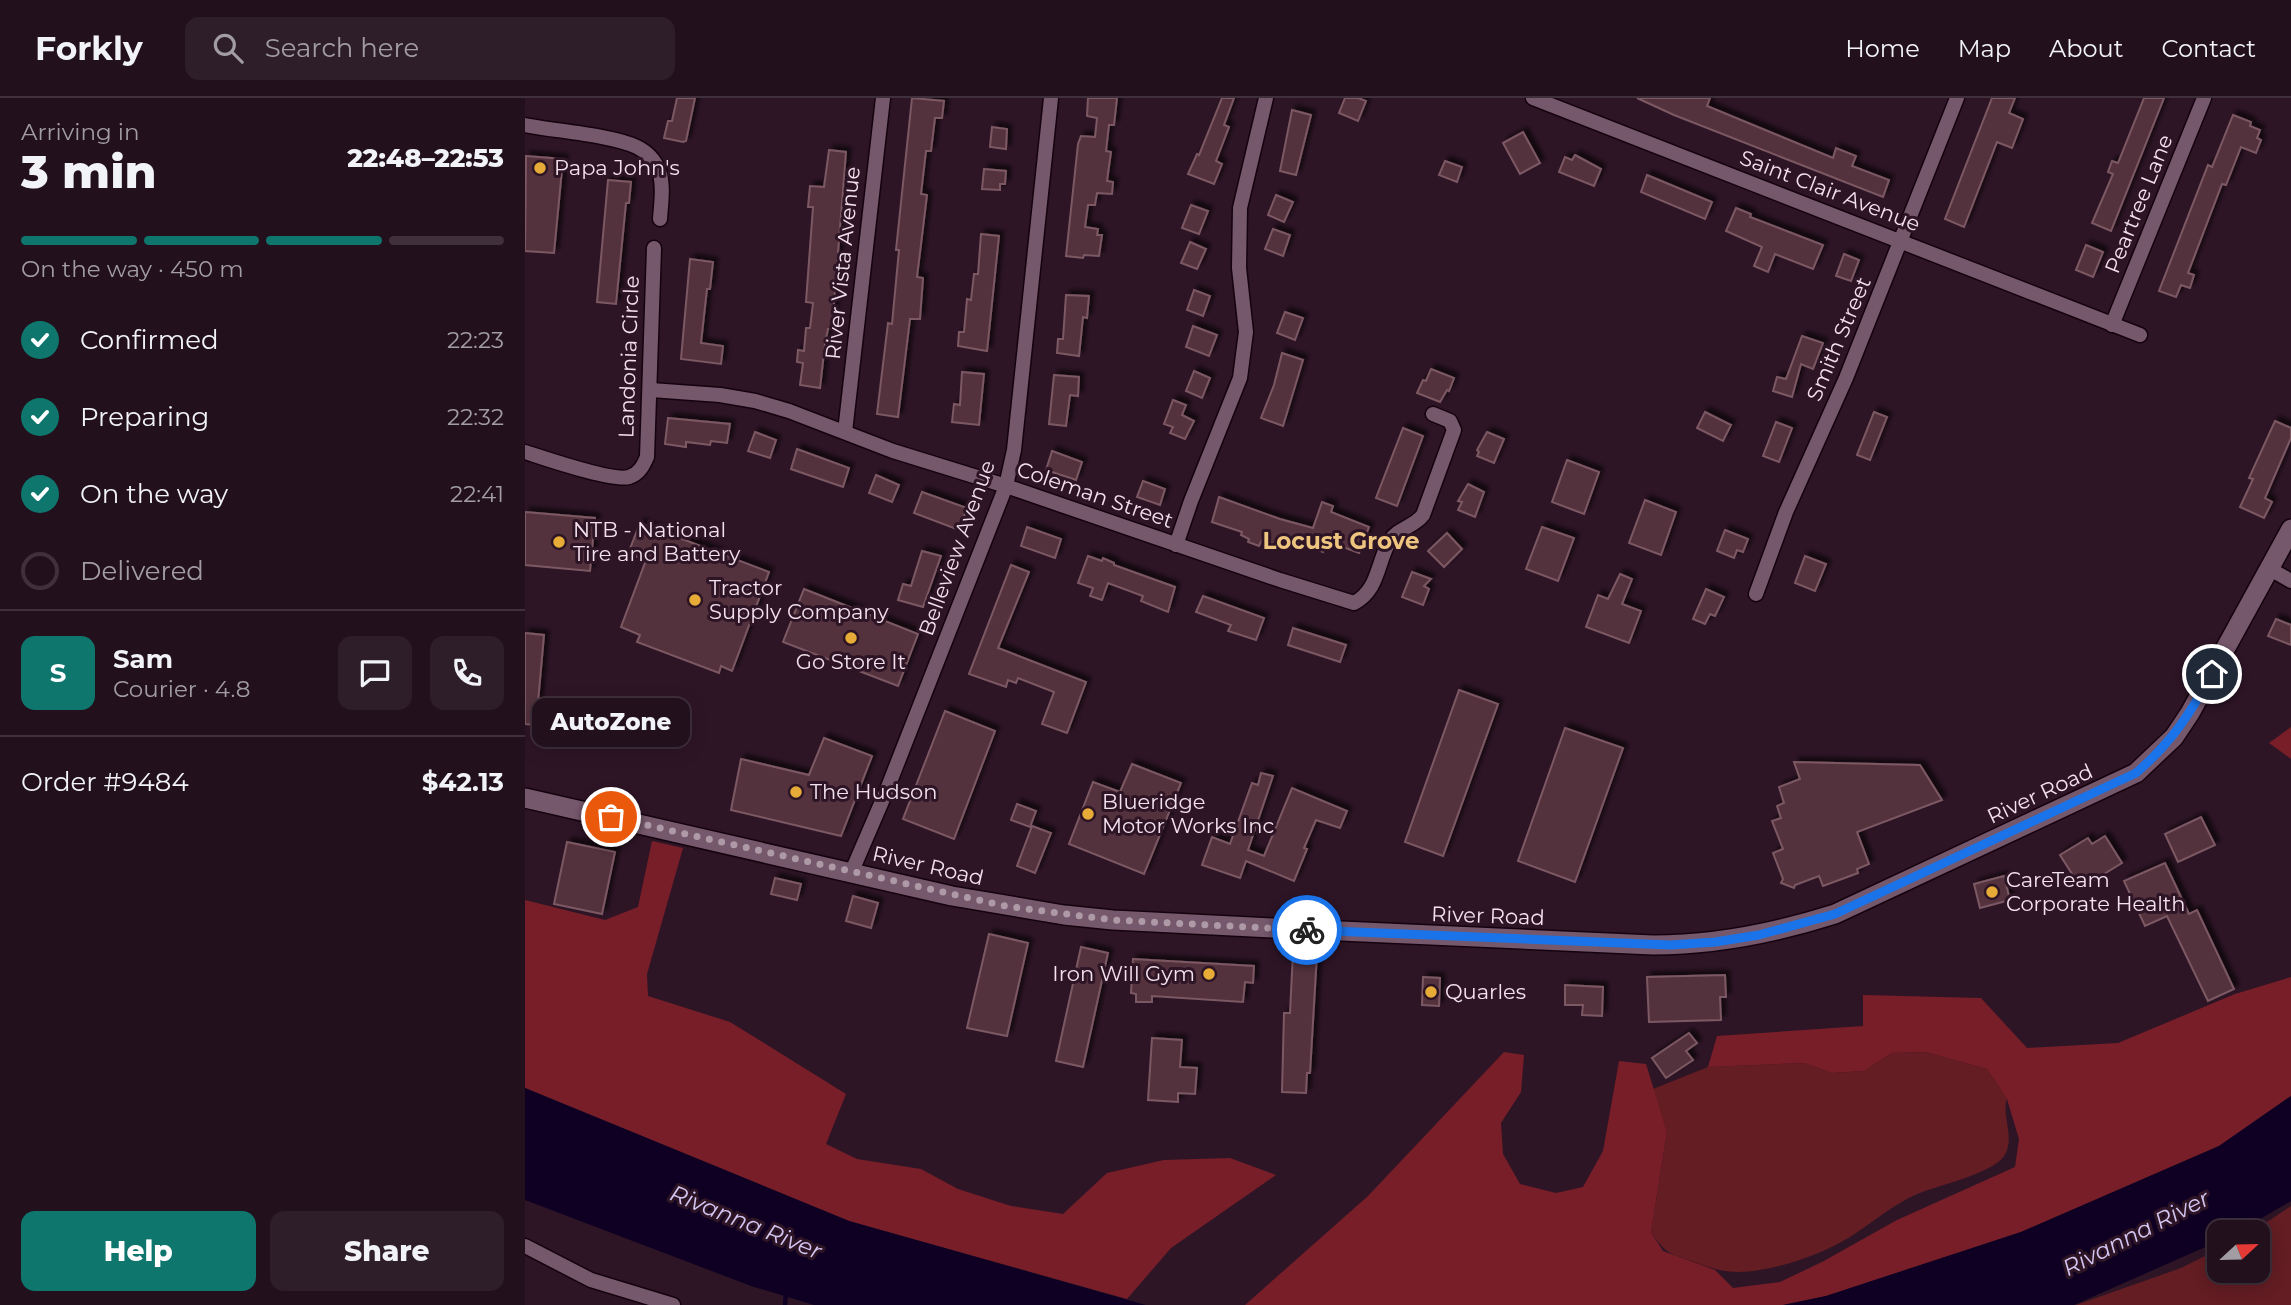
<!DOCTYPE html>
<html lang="en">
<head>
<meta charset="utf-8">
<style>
  body { margin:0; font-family:Montserrat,sans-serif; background:#2e1e29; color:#f1f3f6; height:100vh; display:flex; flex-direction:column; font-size:26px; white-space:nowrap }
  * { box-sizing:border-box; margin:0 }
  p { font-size:23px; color:#a29da3 }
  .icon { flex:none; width:38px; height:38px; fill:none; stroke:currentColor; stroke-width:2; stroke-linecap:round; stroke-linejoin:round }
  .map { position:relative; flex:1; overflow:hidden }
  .panel { display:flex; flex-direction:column; background:#22101c; width:525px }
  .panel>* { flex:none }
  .needle { width:46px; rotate:68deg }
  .controls { position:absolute; left:1682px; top:1122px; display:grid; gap:14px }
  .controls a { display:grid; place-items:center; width:63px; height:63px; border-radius:14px; background:#22101c; box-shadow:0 4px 18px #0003,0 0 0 2px #3f303b; font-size:35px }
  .pin { position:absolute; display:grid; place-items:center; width:60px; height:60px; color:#fff; margin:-30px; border:4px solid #fff; border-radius:50%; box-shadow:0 2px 7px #0007 }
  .courier { position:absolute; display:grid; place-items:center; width:70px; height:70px; margin:-35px; border:5px solid #1a73e8; border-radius:50%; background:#fff; color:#222; box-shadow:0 2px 9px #0007 }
  .bubble { position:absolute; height:49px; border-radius:14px; background:#22101c; box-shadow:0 4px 18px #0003,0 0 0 2px #3f303b; font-size:23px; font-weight:800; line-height:49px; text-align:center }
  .summary em { font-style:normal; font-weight:800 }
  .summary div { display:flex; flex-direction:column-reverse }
  .summary { display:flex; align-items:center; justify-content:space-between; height:119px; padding:0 21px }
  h1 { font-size:46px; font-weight:800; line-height:52px }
  .bar { display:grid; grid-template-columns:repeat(4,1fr); gap:10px 7px; align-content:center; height:84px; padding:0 21px }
  .bar i { height:9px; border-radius:5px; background:#3f303b }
  .bar .current { background:#0f766e }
  .bar p { grid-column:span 4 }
  .line { display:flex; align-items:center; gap:18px; padding:0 21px; border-top:2px solid #3f303b }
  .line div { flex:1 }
  .round { display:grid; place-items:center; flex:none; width:74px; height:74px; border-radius:14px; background:#2e1e29 }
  ol { padding:0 21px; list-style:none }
  li { display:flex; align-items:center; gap:21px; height:77px }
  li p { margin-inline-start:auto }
  li .icon { padding:7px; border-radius:50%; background:#0f766e; color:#fff; stroke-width:4 }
  li:last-child { color:#a29da3 }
  li i { width:38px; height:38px; border:4px solid #3f303b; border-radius:50% }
  .primary-button { display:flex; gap:14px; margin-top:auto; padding:14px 21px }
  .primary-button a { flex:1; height:80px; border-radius:14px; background:#0f766e; color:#fff; font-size:28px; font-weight:800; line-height:80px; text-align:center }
  .primary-button a+a { background:#2e1e29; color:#f1f3f6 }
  header { display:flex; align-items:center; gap:42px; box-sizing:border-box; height:98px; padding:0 35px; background:#22101c; border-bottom:2px solid #3f303b }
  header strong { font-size:33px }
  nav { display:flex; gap:38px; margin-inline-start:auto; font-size:24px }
  .search { width:490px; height:63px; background:#2e1e29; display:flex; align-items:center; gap:18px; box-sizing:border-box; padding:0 24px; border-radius:14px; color:#a29da3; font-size:26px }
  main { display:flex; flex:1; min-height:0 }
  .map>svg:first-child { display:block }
  .green { fill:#631d23 }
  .forest { fill:#781e28 }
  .water { fill:#0f0023 }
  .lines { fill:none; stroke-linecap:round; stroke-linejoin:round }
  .stream { stroke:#0f0023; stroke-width:4.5 }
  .building { fill:#53323d; stroke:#7c5863; stroke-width:2; filter:url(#shadow) }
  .minor-casing { stroke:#15020f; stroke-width:17 }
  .tertiary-casing { stroke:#15020f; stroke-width:22 }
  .minor { stroke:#76586c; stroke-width:14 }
  .tertiary { stroke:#76586c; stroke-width:19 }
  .done { stroke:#ae9aa7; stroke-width:7; stroke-dasharray:0 12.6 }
  .route { stroke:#1a73e8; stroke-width:9 }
  .poi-dot { fill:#e7ac37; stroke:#2e1526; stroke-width:2.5 }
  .labels { text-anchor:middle; stroke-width:6; stroke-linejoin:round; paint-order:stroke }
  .poi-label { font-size:21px; fill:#f3e1ed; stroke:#2e1526; text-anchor:start }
  .street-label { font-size:21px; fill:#f3e1ed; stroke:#2e1526 }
  .neighbourhood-label { font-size:23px; font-weight:bold; fill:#eec57f; stroke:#2e1526 }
  .water-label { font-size:23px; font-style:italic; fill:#d3c6f2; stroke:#2e1526 }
</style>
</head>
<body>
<header>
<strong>Forkly</strong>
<div class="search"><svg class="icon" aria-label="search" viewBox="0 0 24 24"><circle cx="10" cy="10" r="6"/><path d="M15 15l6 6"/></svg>Search here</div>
<nav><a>Home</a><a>Map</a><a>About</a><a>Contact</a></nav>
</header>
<main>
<section class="panel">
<div class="summary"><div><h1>3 min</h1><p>Arriving in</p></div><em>22:48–22:53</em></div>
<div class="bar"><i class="current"></i><i class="current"></i><i class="current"></i><i></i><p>On the way · 450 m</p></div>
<ol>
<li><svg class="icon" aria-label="check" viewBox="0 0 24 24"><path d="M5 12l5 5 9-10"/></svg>Confirmed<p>22:23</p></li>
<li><svg class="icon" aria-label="check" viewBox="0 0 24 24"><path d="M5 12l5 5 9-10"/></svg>Preparing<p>22:32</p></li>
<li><svg class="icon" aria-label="check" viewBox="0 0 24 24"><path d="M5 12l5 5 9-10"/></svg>On the way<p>22:41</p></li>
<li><i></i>Delivered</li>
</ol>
<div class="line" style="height:126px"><b class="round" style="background:#0f766e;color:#fff">S</b><div><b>Sam</b><p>Courier · 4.8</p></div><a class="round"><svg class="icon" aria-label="chat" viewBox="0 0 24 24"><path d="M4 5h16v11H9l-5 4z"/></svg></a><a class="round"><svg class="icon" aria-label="phone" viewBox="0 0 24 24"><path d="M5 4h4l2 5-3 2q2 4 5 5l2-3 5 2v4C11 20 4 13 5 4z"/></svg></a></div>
<div class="line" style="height:91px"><div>Order #9484</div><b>$42.13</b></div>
<div class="primary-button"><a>Help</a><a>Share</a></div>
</section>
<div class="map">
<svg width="1766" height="1207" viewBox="0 0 1766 1207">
  <defs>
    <filter id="shadow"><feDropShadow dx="4.5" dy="-4.5" stdDeviation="2" flood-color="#0009"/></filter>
  </defs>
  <rect width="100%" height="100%" fill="#2e1526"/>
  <g class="green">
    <path d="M1400 954 1462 971 1482 1001C1476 1018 1491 1040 1479 1058 1468 1075 1412 1088 1392 1096 1367 1107 1347 1125 1325 1139 1296 1157 1247 1174 1213 1174 1199 1174 1185 1170 1172 1165 1145 1155 1142 1158 1126 1134L1142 1034 1128 991 1183 969 1279 965 1307 975 1339 973 1367 955Z"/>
    <path d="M1766 1108V1207H1551L1656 1170 1694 1151V1172H1732V1134H1727Z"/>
  </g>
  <g class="forest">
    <path d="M1766 629V661L1744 645Z"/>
    <path d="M127 743 158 750 122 876 123 898 205 924 321 996 301 1046 332 1061 396 1071 433 1091 486 1108 538 1116 582 1075 639 1062 705 1060 751 1077 646 1150 602 1201 324 1123 0 990V802L80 822 113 809Z"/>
    <path d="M1766 879V998L1694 1048 1496 1134 1301 1198 1258 1207H720L843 1098 979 954 999 957 996 994 976 1025 978 1056 995 1086 1031 1095 1058 1089 1078 1053 1094 963 1121 966 1142 1034 1126 1134 1138 1153 1190 1172 1208 1190 1255 1184 1297 1164 1372 1122 1490 1069 1494 1041 1482 1001 1462 971 1400 954 1367 955 1339 973 1307 975 1279 965 1183 969 1192 938 1338 928V897L1456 900 1502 950 1593 945 1710 896Z"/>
  </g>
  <g class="water">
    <path d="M0 990 324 1123 621 1207H289L226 1188 0 1102Z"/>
    <path d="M1766 998V1103L1713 1134H1694V1143L1549 1207H1258L1301 1198 1496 1134 1694 1048Z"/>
  </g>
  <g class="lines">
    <path class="stream" d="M260 1207 261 1194"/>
  </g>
  <g class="building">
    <path d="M152 0H170L161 43 158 44 139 40 143 23H147Z"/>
    <path d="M387 0 419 3 417 20H410L406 53H401L396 96 402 97 392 179 398 180 395 221H385L373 319 352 316 363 225 367 226 374 152H371Z"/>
    <path d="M563 0H592L589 27H584L581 53 586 54 582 83 588 84 587 96 572 95 570 107H563L560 129 573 131 572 137H577L574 158 559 157 558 160 541 158 553 46 556 38 570 39 572 20 562 18Z"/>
    <path d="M697 0H709L699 27 704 29 691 63 697 66 689 86 663 76 672 56 674 57Z"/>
    <path d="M820 0H833L841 3 833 23 814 15Z"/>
    <path d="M1112 0H1185L1182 8 1308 60 1311 50 1331 58 1327 68 1364 82 1358 99 1149 17Z"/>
    <path d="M1467 0H1490L1484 15 1498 21 1487 50 1472 44 1439 129 1420 121Z"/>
    <path d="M1619 0H1639L1586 133 1567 125 1588 76 1583 74 1587 63 1593 65Z"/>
    <path d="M767 12 786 17 771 77 755 73Z"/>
    <path d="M1708 17 1726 24 1725 28 1735 32 1732 40 1736 42 1731 55 1716 49 1701 87 1697 86 1663 175 1669 177 1665 190 1656 187 1651 199 1634 193 1683 67 1687 69Z"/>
    <path d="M467 29 482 31 481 51 465 49Z"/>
    <path d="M998 34 1015 65 995 76 978 45Z"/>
    <path d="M304 52 321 54 307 231H303L300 246 295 290 275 287 278 265 272 264 273 252 279 253 281 230H285L288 205 281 204 288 109H283L285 88 299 89Z"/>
    <path d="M1050 57 1076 71 1069 88 1034 74 1040 59 1047 62Z"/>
    <path d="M1 58 38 61 29 155 0 153Z"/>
    <path d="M920 63 937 69 932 84 914 77Z"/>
    <path d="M459 71 481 73 480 86H475V92L457 91Z"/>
    <path d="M1122 77 1187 104 1180 121 1116 94Z"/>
    <path d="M83 82 106 84 104 105H101L91 206 72 204Z"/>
    <path d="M751 97 768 104 759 124 743 117Z"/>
    <path d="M666 107 683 113 674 136 657 130Z"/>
    <path d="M1211 110 1226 116 1225 119 1298 147 1288 171 1250 156 1243 174 1229 168 1237 149 1201 133Z"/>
    <path d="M748 131 765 137 758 158 740 151Z"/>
    <path d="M456 136 474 138 462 253 433 248 434 234H439L442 201 446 202 449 176H453Z"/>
    <path d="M665 144 681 151 672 171 656 165Z"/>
    <path d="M1561 147 1578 154 1568 179 1551 172Z"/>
    <path d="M1319 156 1334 162 1326 183 1311 178Z"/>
    <path d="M165 161 188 164 185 191H182L176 245 198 248 196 266 156 261Z"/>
    <path d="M669 192 685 198 678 218 662 212Z"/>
    <path d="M541 197 564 198 562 220 558 219 554 258 532 255 533 241H538Z"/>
    <path d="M760 214 778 220 770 242 752 235Z"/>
    <path d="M668 228 692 237 684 258 661 249Z"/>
    <path d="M1277 238 1298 245 1288 271 1276 266 1267 299 1248 293 1252 279 1261 281Z"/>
    <path d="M757 255 778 262 758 328 736 320 749 287Z"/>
    <path d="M906 271 929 280 924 293 922 292 915 304 892 295 898 282 901 283Z"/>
    <path d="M669 273 685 280 677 300 661 293Z"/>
    <path d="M437 274 459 276 454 327 427 324 429 306 435 307Z"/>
    <path d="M529 277 554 279 553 298 545 297 541 328 524 326Z"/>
    <path d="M648 302 661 307 657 317 669 323 660 341 645 335 648 329 639 326Z"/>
    <path d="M1180 314 1206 327 1198 343 1172 330Z"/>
    <path d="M1349 314 1362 319 1345 362 1332 357Z"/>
    <path d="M143 320 205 326 202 345 186 343 185 347 161 344V349L140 346Z"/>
    <path d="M1750 323 1766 330V340L1740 400 1747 404 1739 420 1715 409 1728 381 1724 380Z"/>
    <path d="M1251 324 1267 330 1254 364 1238 358Z"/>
    <path d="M878 330 898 338 872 408 851 400Z"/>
    <path d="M230 334 251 342 245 360 223 353Z"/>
    <path d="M962 334 979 341 969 365 952 358 954 354 952 352Z"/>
    <path d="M272 351 324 370 318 389 266 371Z"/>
    <path d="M527 353 557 364 551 382 521 372Z"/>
    <path d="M1042 362 1074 374 1059 416 1027 404Z"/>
    <path d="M351 377 374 387 367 404 344 395Z"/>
    <path d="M618 383 640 391 635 407 612 399Z"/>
    <path d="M943 386 959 394 950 419 933 412 937 404 933 403Z"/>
    <path d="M397 394 442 410 434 432 389 415Z"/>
    <path d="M694 399 755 421 788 430 797 404 808 408 806 414 844 429 834 455 802 443 798 454 768 443 765 451 737 442 734 448 723 444 724 441 716 437 717 434 687 424Z"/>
    <path d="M1120 402 1151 414 1136 457 1104 445Z"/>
    <path d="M0 414 70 420 65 473 0 467Z"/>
    <path d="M115 425 244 474 207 573 196 568 194 575 112 544 115 537 96 529 121 462 103 456Z"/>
    <path d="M502 429 536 441 530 460 496 448Z"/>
    <path d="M1017 429 1049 440 1033 483 1001 471Z"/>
    <path d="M1200 432 1223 441 1218 454 1212 452 1209 460 1192 453Z"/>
    <path d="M922 435 937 451 919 469 903 453Z"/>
    <path d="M397 453 416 458 398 509 373 502 378 486 386 488Z"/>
    <path d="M563 458 577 463 578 460 589 465V467L650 489 643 514 616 503 618 498 583 485 577 502 565 498 568 490 553 485Z"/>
    <path d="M1280 458 1301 466 1290 493 1270 485Z"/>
    <path d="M486 467 504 474 473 550 561 584 542 635 517 626 529 594 493 580 491 585 483 582 481 589 444 576Z"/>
    <path d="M887 474 906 481 899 488 904 491 898 507 877 499Z"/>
    <path d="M1095 476 1107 481 1097 506 1116 513 1104 545 1061 529 1073 497 1083 501Z"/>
    <path d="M279 491 393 536 373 588 258 544Z"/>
    <path d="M1181 491 1199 499 1190 518 1185 516 1180 526 1168 521Z"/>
    <path d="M678 498 739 520 731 542 703 533 706 527 671 514Z"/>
    <path d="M1751 521 1766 527V547L1743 538Z"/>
    <path d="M768 530 821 547 815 564 763 547Z"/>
    <path d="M0 535 19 537 11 627 0 626Z"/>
    <path d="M934 592 973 606 918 758 880 744Z"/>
    <path d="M420 613 470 633 429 741 378 721Z"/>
    <path d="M1040 630 1098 650 1050 784 993 763Z"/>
    <path d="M299 640 347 658 316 738 206 712 216 661 284 677Z"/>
    <path d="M1269 664 1395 667 1417 702 1332 734 1344 766 1332 771 1333 775 1298 788 1294 778 1270 787 1269 790 1256 785 1258 781 1248 755 1258 751 1247 723 1256 720 1252 708 1259 705 1254 689 1275 681Z"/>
    <path d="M607 666 656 685 619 776 544 746 568 684 595 694Z"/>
    <path d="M736 675 748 678 723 752 739 758 767 690 822 713 815 730 791 722 779 750 782 751 769 783 721 763 715 780 677 767 687 739 705 746 727 685 733 687Z"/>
    <path d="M492 706 511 713 505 729 486 722Z"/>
    <path d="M1676 719 1690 747 1653 764 1640 736Z"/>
    <path d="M507 728 526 735 510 775 492 768Z"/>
    <path d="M1580 738 1597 765 1556 790 1535 757 1563 740 1567 746Z"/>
    <path d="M42 744 90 754 77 816 29 806Z"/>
    <path d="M1640 765 1664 816 1672 812 1709 891 1683 903 1642 818 1620 828 1599 783Z"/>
    <path d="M1479 778 1485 802 1455 810 1449 786Z"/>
    <path d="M250 780 276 786 272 802 246 796Z"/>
    <path d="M328 798 353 805 346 830 321 823Z"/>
    <path d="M464 836 503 845 482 938 442 930Z"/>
    <path d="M556 849 583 855 558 969 531 963Z"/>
    <path d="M768 854 792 856 785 975H782L781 995 757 994 759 915H765Z"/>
    <path d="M608 861 729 868 728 885 720 884 718 904 627 898V904H611V896L606 895Z"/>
    <path d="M1200 877 1201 899H1195L1196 922 1124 924 1122 879Z"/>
    <path d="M898 879 915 880 914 908 897 907Z"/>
    <path d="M1040 887 1078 889 1077 918 1057 917 1058 907H1040Z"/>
    <path d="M1164 935 1172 945 1161 953 1168 962 1141 980 1127 960Z"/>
    <path d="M627 940 657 942 655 969 672 970 670 996 653 995V1004L623 1002Z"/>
  </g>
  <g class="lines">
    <g class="minor-casing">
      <g id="minor">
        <path d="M1008 0 1615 237"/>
        <path d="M0 27C30 33 87 37 112 49 122 54 130 62 134 73 139 87 136 106 135 121"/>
        <path d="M1587 227 1679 0"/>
        <path d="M126 292 195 297 230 303 264 313 368 353 481 388 755 482 829 505C853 493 852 466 864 444 871 431 889 429 898 417L929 332 925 323 908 316"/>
        <path d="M320 334 358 0"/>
        <path d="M0 354C19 360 88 384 104 379 114 376 118 368 122 359L129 150"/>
        <path d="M651 447 666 403 715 280 721 234 714 170 715 110 741 0"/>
        <path d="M1745 471 1766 483"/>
        <path d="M1231 496 1261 414 1321 280 1432 0"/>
        <path d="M327 773 361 694 481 388 489 352 526 0"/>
        <path d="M0 1148 66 1182 148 1207"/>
      </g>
    </g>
    <g class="tertiary-casing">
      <path id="tertiary" d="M0 700 427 798 539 817 588 822 749 830 1128 847C1191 847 1250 835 1310 816L1611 675 1649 639 1665 615 1766 431"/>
    </g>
    <use href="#minor" class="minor"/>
    <use href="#tertiary" class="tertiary"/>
  </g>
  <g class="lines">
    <path class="done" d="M86 719 480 808 588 822 782 832"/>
    <path class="route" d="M782 832 1146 847 1190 844 1234 837 1310 816 1611 675C1646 645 1665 616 1687 576"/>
  </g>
  <g class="poi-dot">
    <circle cx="15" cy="70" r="7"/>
    <circle cx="34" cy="444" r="7"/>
    <circle cx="170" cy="502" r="7"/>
    <circle cx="326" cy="540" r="7"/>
    <circle cx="271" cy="694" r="7"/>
    <circle cx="563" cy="716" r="7"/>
    <circle cx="1467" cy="794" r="7"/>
    <circle cx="684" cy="876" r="7"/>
    <circle cx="906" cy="894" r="7"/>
  </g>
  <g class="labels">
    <g class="poi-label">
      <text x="29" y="77">Papa John's</text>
      <text x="48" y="439">NTB - National<tspan x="48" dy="24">Tire and Battery</tspan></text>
      <text x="184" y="497">Tractor<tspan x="184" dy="24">Supply Company</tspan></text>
      <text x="326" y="571" text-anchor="middle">Go Store It</text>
      <text x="285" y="701">The Hudson</text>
      <text x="577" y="711">Blueridge<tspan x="577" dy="24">Motor Works Inc</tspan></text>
      <text x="1481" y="789">CareTeam<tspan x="1481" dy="24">Corporate Health</tspan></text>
      <text x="670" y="883" text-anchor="end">Iron Will Gym</text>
      <text x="920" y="901">Quarles</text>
    </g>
    <g class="street-label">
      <text transform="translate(1305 93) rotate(21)" y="7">Saint Clair Avenue</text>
      <text transform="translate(1614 106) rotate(-68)" y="7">Peartree Lane</text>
      <text transform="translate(318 165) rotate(-84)" y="7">River Vista Avenue</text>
      <text transform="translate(1314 241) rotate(-67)" y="7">Smith Street</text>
      <text transform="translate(104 259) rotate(-88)" y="7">Landonia Circle</text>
      <text transform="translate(570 397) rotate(19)" y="7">Coleman Street</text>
      <text transform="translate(432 450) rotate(-70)" y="7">Belleview Avenue</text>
      <text transform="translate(1515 696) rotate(-25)" y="7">River Road</text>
      <text transform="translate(403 768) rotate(13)" y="7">River Road</text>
      <text transform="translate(963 818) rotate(2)" y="7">River Road</text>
    </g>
    <g class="neighbourhood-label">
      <text x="816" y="451">Locust Grove</text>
    </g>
    <g class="water-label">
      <text transform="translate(221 1124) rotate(22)" y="8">Rivanna River</text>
      <text transform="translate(1611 1135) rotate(-27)" y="8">Rivanna River</text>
    </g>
  </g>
</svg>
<div class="controls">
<a><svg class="needle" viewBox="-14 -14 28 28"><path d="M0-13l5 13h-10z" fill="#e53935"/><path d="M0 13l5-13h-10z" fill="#a29da3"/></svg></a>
</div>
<div class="pin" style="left:86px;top:719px;background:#ea580c"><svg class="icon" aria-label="bag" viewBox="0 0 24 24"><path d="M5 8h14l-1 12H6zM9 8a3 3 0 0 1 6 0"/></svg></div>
<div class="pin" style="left:1687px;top:576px;background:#1f2937"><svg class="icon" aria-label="home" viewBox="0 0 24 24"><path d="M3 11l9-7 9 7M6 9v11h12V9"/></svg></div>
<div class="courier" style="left:782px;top:832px"><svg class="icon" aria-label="bike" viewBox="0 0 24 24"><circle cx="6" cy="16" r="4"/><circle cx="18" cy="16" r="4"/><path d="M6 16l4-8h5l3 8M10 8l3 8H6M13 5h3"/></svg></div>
<div class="bubble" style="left:7px;top:600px;width:158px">AutoZone</div>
</div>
</main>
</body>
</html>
